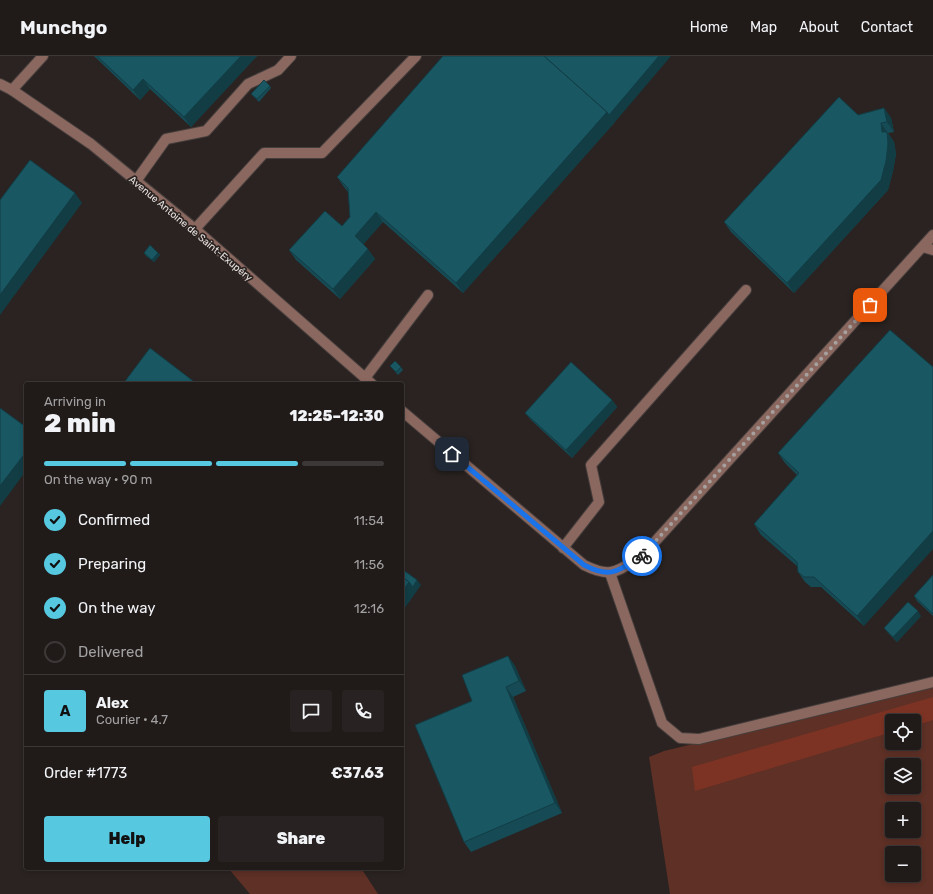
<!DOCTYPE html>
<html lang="en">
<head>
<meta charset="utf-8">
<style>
  body { margin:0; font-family:Rubik,sans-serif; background:#282322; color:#f1f3f6; height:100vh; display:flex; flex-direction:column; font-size:15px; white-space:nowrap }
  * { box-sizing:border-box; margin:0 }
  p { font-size:13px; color:#a2a1a2 }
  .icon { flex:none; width:22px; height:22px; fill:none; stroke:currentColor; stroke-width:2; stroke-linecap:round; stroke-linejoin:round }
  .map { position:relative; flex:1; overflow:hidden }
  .panel { position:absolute; left:24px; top:326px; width:380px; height:488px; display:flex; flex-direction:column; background:#201a19; border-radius:4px; box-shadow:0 2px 6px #0003,0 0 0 1px #3d3838 }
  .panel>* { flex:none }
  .tools { position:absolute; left:885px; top:658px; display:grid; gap:8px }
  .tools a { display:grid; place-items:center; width:36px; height:36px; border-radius:4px; background:#201a19; box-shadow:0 2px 6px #0003,0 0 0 1px #3d3838; font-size:20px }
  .pin { position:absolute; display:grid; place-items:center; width:34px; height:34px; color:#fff; margin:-17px; border-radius:8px; box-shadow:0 2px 6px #0006 }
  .courier { position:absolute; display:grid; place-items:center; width:40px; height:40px; margin:-20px; border:3px solid #1a73e8; border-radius:50%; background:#fff; color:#222; box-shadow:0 1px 5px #0007 }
  .headline em { font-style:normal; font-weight:800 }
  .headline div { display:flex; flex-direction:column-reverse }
  .headline { display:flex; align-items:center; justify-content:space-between; height:68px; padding:0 20px }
  h1 { font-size:26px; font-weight:800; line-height:30px }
  .bar { display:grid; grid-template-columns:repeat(4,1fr); gap:6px 4px; align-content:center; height:48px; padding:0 20px }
  .bar i { height:5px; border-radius:3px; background:#3d3838 }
  .bar .selected { background:#56c9e0 }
  .bar p { grid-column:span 4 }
  .line { display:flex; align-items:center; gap:10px; padding:0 20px; border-top:1px solid #3d3838 }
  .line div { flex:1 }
  .round { display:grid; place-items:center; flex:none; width:42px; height:42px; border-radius:4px; background:#282322 }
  ol { padding:0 20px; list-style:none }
  li { display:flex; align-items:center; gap:12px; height:44px }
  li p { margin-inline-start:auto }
  li .icon { padding:4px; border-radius:50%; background:#56c9e0; color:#111; stroke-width:4 }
  li:last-child { color:#a2a1a2 }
  li i { width:22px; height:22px; border:2px solid #3d3838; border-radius:50% }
  .primary-button { display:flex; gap:8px; margin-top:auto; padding:8px 20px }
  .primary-button a { flex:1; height:46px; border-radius:4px; background:#56c9e0; color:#111; font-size:16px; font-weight:800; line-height:46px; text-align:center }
  .primary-button a+a { background:#282322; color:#f1f3f6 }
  header { display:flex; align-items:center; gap:24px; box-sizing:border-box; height:56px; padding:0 20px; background:#201a19; border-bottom:1px solid #3d3838 }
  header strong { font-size:19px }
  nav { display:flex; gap:22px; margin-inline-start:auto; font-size:14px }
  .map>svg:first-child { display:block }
  .green { fill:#5e3026; fill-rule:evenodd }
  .water { fill:#7d3323 }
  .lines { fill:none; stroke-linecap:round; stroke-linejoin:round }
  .minor-casing { stroke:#453e3c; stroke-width:12 }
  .minor { stroke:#8b685f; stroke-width:10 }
  .wall { fill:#164b55 }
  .shaded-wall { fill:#123d45 }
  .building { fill:#195763; stroke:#123d45 }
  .done { stroke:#a6a09e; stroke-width:4; stroke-dasharray:0 7.2 }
  .route { stroke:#1a73e8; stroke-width:5 }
  .labels { text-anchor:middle; stroke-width:3.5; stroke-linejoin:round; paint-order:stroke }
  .street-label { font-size:10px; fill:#e9e4e2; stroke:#2a2321 }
</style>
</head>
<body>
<header>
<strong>Munchgo</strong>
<nav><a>Home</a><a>Map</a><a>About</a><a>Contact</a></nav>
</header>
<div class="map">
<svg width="933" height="838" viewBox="0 0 933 838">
  <rect width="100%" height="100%" fill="#2a2321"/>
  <g class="green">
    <path d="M933 630V838H670L649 701 664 695ZM892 665H914V687H892ZM892 709H914V731H892ZM892 753H914V775H892ZM892 797H914V819H892Z"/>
    <path d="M228 812H361L378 838H250Z"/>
  </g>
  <path class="water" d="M933 641V664L914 670V665H892V676L695 735 692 711Z"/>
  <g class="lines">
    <g class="minor-casing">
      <g id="minor">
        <path d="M0 28 12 34 91 88 195 173 372 328"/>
        <path d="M12 34 43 0"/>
        <path d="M136 125 166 83 206 75 248 28 278 14 291 0"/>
        <path d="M195 173 264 97H322L416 0"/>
        <path d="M923 191 933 194"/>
        <path d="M365 322 428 239"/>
        <path d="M402 355 584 509C612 523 617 515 642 500L933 179"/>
        <path d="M563 492 599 446 591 409 746 234"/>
        <path d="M610 517 662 667 680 682 699 683 933 626"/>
      </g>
    </g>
    <use href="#minor" class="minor"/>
  </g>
  <g class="wall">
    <path d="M94 0H257L191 71 150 33 140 44Z"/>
    <path d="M270 30 271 32 259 46 251 38Z"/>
    <path d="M884 52 891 62 894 76 888 77 894 86 896 98 893 115 888 134 794 237 731 176 724 166 858 59Z"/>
    <path d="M615 66 463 237 383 166 363 188 375 203 340 243 296 204 289 194 342 170 350 161 348 136 344 131 337 121Z"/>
    <path d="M144 197H158L160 199 154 206 146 200Z"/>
    <path d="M890 274 864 570 821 531H811L805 526 798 516V511L761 479 754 468 797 419 785 407 778 397Z"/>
    <path d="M390 310 401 311 403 314 398 319Z"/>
    <path d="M612 344 617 351 572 402 531 364 525 357Z"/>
    <path d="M933 519V560L917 545 914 540Z"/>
    <path d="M921 560 897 586 888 577 884 572Z"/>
    <path d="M508 600 515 610 526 635 513 641 562 757 471 796 464 786 472 645Z"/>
  </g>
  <g class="shaded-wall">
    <path d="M241 0H257L191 71 184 61Z"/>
    <path d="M659 0H671L615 66 463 237 456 227 607 56Z"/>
    <path d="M143 23 150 33 140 44 133 34Z"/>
    <path d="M884 52 891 62 894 76 887 66Z"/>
    <path d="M881 67 894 86 896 98 893 115 888 134 794 237 787 227 882 76Z"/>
    <path d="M75 137 82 147 0 259V239Z"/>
    <path d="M376 156 383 166 362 190 355 180Z"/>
    <path d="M368 193 375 203 340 243 333 233Z"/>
    <path d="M158 197 160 199 154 206 152 204Z"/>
    <path d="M612 344 617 351 572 402 566 394Z"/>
    <path d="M26 396V415L0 450V430Z"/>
    <path d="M933 475V493L864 570 857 560Z"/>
    <path d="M417 524 421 529 402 556V536L409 526Z"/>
    <path d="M918 555 921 560 897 586 893 581Z"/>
    <path d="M508 600 515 610 526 635 519 625Z"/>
    <path d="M506 631 513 641 562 757 555 747Z"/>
  </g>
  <g class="building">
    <path d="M97 0H241L184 61 143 23 133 34Z"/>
    <path d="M443 0H544L607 56 456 227 376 156 355 180 368 193 333 233 289 194 325 155 342 170 350 161 348 132 337 121Z"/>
    <path d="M544 0H659L609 59 607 56Z"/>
    <path d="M264 24 270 30 257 43 251 38Z"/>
    <path d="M839 41 858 59 884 52 887 66 881 67 882 76H887L888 88 886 105 881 124 787 227 724 166Z"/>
    <path d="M30 104 75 137 0 239V144Z"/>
    <path d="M150 189 158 197 152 204 144 197Z"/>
    <path d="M890 274 933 311V475L857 560 814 521H804L798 516 797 506 754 468 799 417 778 397Z"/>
    <path d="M150 292 197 328H123Z"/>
    <path d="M395 305 401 311 396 316 390 310Z"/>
    <path d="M571 306 612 344 566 394 525 357Z"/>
    <path d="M0 352 26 371V396L0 430Z"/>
    <path d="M402 513 417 524 413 531 409 526 402 521Z"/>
    <path d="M933 519V558L914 540Z"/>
    <path d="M402 521 409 526 402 536Z"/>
    <path d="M908 546 918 555 893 581 884 572Z"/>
    <path d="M508 600 519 625 506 631 555 747 464 786 415 669 472 645 462 619Z"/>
  </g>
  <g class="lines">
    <path class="done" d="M642 500 870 249"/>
    <path class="route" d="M452 398 584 509C611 523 618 515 642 500"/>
  </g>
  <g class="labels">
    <g class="street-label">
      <text transform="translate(191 172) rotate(40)" y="4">Avenue Antoine de Saint-Exupéry</text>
    </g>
  </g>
</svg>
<div class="tools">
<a><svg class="icon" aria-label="locate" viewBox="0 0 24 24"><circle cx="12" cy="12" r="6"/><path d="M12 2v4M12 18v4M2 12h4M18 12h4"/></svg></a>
<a><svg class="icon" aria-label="layers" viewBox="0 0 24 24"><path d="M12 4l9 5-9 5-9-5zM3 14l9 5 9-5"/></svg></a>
<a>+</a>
<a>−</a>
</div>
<div class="pin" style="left:870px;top:249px;background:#ea580c"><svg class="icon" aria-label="bag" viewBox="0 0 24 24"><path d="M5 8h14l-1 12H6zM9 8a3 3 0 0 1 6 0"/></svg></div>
<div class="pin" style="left:452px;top:398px;background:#1f2937"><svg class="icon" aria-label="home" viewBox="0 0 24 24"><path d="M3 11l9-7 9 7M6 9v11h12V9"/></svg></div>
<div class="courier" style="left:642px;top:500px"><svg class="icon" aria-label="bike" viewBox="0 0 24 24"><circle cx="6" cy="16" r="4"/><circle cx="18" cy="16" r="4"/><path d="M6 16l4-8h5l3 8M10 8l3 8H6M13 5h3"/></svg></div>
<section class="panel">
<div class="headline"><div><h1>2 min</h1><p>Arriving in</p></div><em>12:25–12:30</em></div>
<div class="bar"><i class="selected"></i><i class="selected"></i><i class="selected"></i><i></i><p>On the way · 90 m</p></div>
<ol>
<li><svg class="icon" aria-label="check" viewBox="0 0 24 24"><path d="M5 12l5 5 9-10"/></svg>Confirmed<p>11:54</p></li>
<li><svg class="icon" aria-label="check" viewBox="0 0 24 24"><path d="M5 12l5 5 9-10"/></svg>Preparing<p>11:56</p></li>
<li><svg class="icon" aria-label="check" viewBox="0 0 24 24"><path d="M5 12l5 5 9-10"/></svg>On the way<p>12:16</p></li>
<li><i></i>Delivered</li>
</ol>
<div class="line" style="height:72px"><b class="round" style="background:#56c9e0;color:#111">A</b><div><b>Alex</b><p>Courier · 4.7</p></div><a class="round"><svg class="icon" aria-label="chat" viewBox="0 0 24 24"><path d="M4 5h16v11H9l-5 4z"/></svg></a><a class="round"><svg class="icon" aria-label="phone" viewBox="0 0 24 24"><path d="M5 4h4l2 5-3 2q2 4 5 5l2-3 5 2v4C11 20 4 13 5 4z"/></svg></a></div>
<div class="line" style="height:52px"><div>Order #1773</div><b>€37.63</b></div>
<div class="primary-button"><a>Help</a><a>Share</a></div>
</section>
</div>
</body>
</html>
